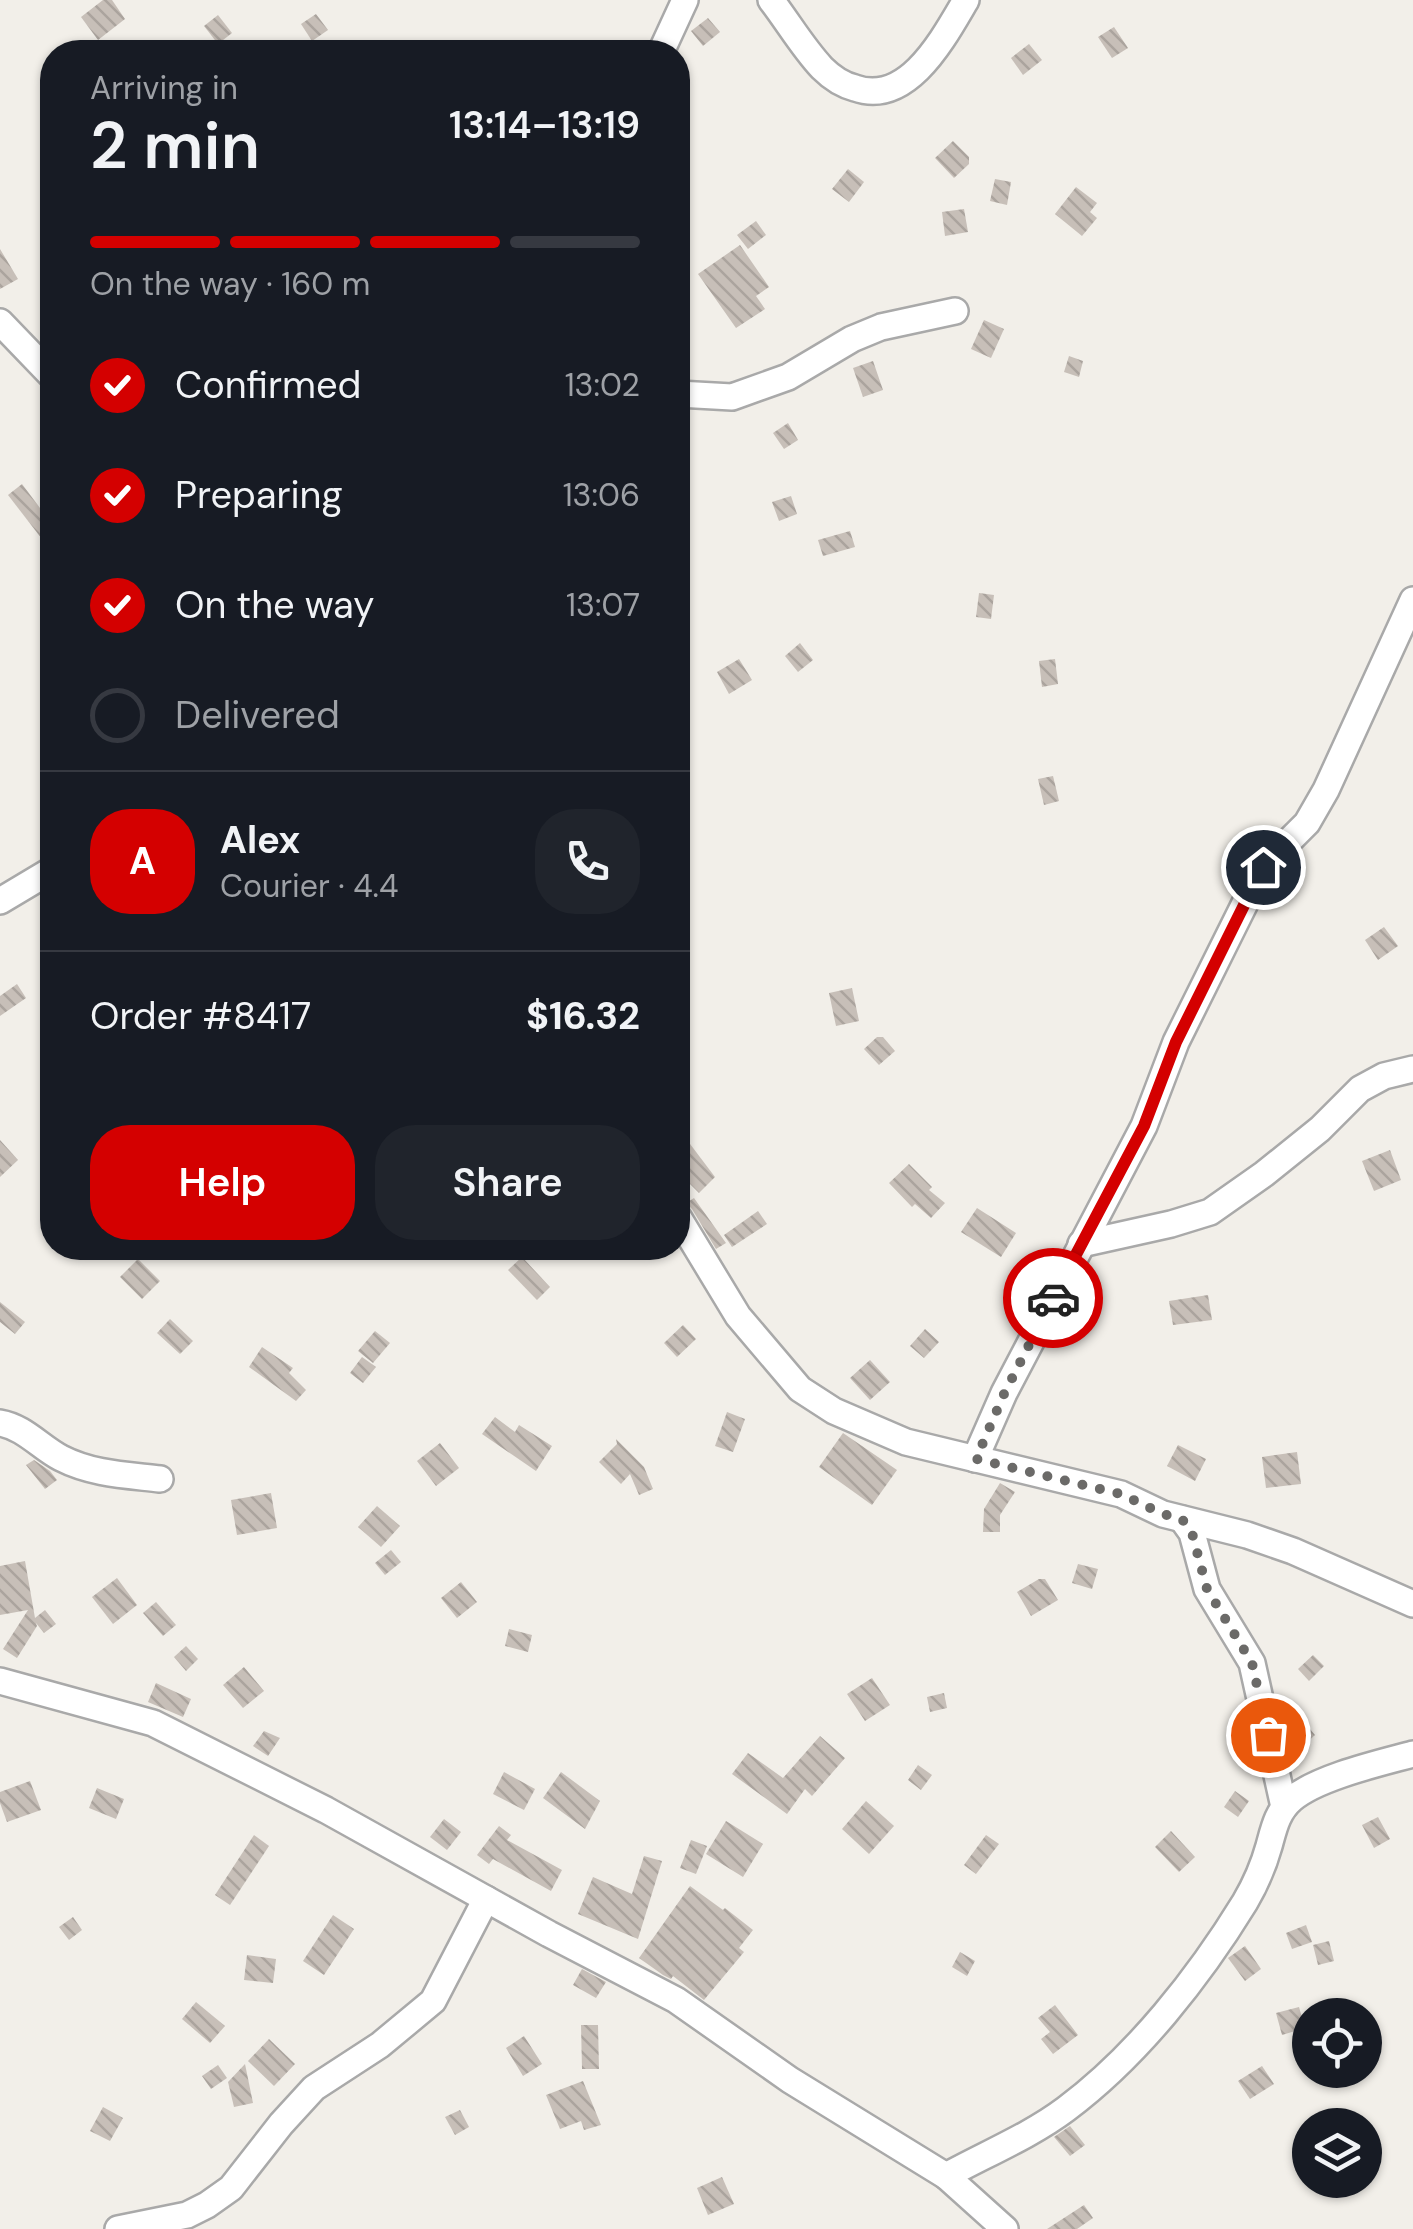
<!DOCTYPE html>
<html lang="en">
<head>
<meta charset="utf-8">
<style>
  body { margin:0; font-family:"DM Sans",sans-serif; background:#20242c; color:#f1f3f6; height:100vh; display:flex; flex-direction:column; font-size:38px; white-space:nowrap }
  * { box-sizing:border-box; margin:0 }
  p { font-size:32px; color:#9ea1a6 }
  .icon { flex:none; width:55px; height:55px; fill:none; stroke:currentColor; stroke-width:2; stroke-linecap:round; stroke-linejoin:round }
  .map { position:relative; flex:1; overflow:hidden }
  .panel { position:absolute; left:40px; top:40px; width:650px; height:1220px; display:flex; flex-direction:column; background:#171b24; border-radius:40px; box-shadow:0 2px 8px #0004 }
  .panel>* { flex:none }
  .buttons { position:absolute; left:1292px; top:1998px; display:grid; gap:20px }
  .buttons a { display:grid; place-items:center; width:90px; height:90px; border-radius:50%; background:#171b24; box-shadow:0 2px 8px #0004; font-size:50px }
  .pin { position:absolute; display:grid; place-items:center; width:85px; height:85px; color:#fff; margin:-42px; border:5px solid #fff; border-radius:50%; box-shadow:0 2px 10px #0007 }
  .courier { position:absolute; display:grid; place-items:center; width:100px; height:100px; margin:-50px; border:8px solid #d40000; border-radius:50%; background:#fff; color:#222; box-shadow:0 2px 12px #0007 }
  .headline em { font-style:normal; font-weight:600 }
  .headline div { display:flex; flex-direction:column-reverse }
  .headline { display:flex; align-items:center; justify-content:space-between; height:170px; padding:0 50px }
  h1 { font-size:65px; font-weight:600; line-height:75px }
  .bar { display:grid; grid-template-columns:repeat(4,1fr); gap:15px 10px; align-content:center; height:120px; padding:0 50px }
  .bar i { height:12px; border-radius:8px; background:#363941 }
  .bar .current { background:#d40000 }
  .bar p { grid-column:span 4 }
  .line { display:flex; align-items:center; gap:25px; padding:0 50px; border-top:2px solid #363941 }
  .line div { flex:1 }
  .round { display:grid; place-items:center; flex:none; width:105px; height:105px; border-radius:40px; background:#20242c }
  ol { padding:0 50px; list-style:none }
  li { display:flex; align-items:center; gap:30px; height:110px }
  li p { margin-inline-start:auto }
  li .icon { padding:10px; border-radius:50%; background:#d40000; color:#fff; stroke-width:4 }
  li:last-child { color:#9ea1a6 }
  li i { width:55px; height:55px; border:5px solid #363941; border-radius:50% }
  .primary-button { display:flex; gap:20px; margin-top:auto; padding:20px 50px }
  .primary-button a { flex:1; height:115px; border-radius:40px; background:#d40000; color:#fff; font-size:40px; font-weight:600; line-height:115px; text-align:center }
  .primary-button a+a { background:#20242c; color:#f1f3f6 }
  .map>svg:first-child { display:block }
  .building { fill:url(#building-back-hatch) }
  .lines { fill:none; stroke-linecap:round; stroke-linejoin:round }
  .minor-casing { stroke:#a9a9a9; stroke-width:30 }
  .minor { stroke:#fff; stroke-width:25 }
  .done { stroke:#6b6a68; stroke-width:10; stroke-dasharray:0 18 }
  .route { stroke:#d40000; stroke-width:12 }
</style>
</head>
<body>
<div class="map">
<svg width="1413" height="2229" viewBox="0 0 1413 2229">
  <defs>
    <pattern id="building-back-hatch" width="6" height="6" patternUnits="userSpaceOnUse" patternTransform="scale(2.5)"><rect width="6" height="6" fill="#c7bfb8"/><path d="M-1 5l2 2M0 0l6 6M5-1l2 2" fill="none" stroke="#aba49e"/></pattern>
  </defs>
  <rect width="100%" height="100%" fill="#f2efe9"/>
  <g class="building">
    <path d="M103 0H112L125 19 98 40 81 17Z"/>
    <path d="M316 14 328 30 312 41 301 24Z"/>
    <path d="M218 15 232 33 218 44 204 26Z"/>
    <path d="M708 18 720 32 703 46 691 31Z"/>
    <path d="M1114 27 1128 48 1112 58 1098 37Z"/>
    <path d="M1029 44 1042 60 1023 75 1011 58Z"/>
    <path d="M953 141 969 157V164L954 178 935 158Z"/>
    <path d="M848 169 864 182 849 202 832 189Z"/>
    <path d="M995 179 1011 182 1007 205 990 201Z"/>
    <path d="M1076 187 1097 203 1090 212 1097 218 1082 236 1055 214Z"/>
    <path d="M964 209 968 232 945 236 942 212Z"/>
    <path d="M756 221 766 235 748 249 737 235Z"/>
    <path d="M740 245 769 287 756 296 765 309 736 328 698 274Z"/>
    <path d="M0 249 18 279 0 289Z"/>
    <path d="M984 320 1004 329 991 358 971 349Z"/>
    <path d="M1069 356 1083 361 1079 377 1064 372Z"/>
    <path d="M873 361 883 390 863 397 853 368Z"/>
    <path d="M788 423 798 440 784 449 773 433Z"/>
    <path d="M22 484 52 524V552L8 495Z"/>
    <path d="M791 496 797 514 779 521 772 502Z"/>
    <path d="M850 531 855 547 823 556 818 540Z"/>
    <path d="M979 593 994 595 991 619 976 617Z"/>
    <path d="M800 643 813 660 798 672 785 656Z"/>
    <path d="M739 659 752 680 729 694 717 672Z"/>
    <path d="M1055 659 1058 684 1042 687 1039 661Z"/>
    <path d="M1053 776 1059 801 1044 805 1038 779Z"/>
    <path d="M1384 927 1398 946 1378 960 1365 940Z"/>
    <path d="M17 984 26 998 0 1016V996Z"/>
    <path d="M852 988 859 1021 836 1026 829 993Z"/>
    <path d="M877 1037H883L895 1051 879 1065 864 1049Z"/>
    <path d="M678 1128 715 1177 699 1193 678 1172Z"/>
    <path d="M0 1140 18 1160 0 1177Z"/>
    <path d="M1390 1150 1401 1180 1374 1191 1362 1161Z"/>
    <path d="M909 1164 932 1187 929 1190 945 1203 931 1218 915 1204 912 1207 889 1183Z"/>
    <path d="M694 1198 726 1243 716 1249 692 1209 686 1203Z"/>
    <path d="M977 1208 1016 1233 1001 1257 961 1232Z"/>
    <path d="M758 1211 767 1224 732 1247 724 1235Z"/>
    <path d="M522 1257 550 1287 537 1300 508 1270Z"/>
    <path d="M138 1259 160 1281 142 1299 120 1277Z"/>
    <path d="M1208 1295 1212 1320 1173 1325 1169 1301Z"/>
    <path d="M0 1302 25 1322 15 1334 0 1322Z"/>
    <path d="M170 1319 193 1341 180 1354 157 1333Z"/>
    <path d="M683 1325 696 1339 677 1357 664 1343Z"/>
    <path d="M925 1329 939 1342 924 1358 910 1346Z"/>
    <path d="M375 1331 390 1343 373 1363 358 1351Z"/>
    <path d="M262 1347 293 1368 289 1373 306 1390 296 1401 249 1367Z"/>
    <path d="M362 1357 376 1367 363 1383 350 1373Z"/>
    <path d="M870 1360 890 1382 870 1400 850 1378Z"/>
    <path d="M727 1412 745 1419 733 1452 715 1446Z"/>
    <path d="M495 1417 515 1432 519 1425 552 1446 536 1471 482 1434Z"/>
    <path d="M843 1433 897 1470 872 1505 819 1467Z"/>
    <path d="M616 1439 644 1467 653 1489 639 1495 630 1474 621 1484 599 1462 617 1444Z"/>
    <path d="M440 1443 459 1468 436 1486 417 1461Z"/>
    <path d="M1178 1445 1206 1459 1195 1481 1167 1466Z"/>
    <path d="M1297 1452 1301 1484 1266 1488 1262 1457Z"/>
    <path d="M34 1460 50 1471 57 1480 45 1489 26 1465Z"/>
    <path d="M1000 1483 1015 1492 1000 1515V1532H983L984 1509Z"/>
    <path d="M271 1493 277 1528 237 1535 231 1500Z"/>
    <path d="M377 1506 400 1526 381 1547 358 1527Z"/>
    <path d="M391 1550 401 1562 385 1575 375 1563Z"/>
    <path d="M25 1561 35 1618 45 1610 56 1624 44 1633 36 1623 37 1626 17 1658 3 1649 28 1610 0 1615V1566Z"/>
    <path d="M1078 1564 1098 1569 1092 1589 1072 1583Z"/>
    <path d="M117 1578 137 1605 113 1624 92 1597Z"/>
    <path d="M1039 1579H1045L1058 1600 1031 1616 1017 1592Z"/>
    <path d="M461 1582 477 1602 457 1618 441 1598Z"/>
    <path d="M156 1602 176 1625 163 1636 143 1613Z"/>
    <path d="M509 1629 532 1635 528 1652 505 1646Z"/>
    <path d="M186 1646 198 1659 186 1671 174 1657Z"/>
    <path d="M1313 1655 1324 1666 1309 1681 1298 1669Z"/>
    <path d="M244 1667 264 1691 243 1708 223 1685Z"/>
    <path d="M872 1678 890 1705 865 1721 847 1694Z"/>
    <path d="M156 1683 191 1699 183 1717 148 1702Z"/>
    <path d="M944 1693 947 1708 930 1712 927 1697Z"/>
    <path d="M1298 1715 1315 1735 1294 1754 1287 1746 1283 1728Z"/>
    <path d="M264 1731 280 1738 268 1756 253 1746Z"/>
    <path d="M820 1736 845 1758 812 1796 805 1789 787 1814 732 1774 748 1753 783 1778Z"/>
    <path d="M918 1765 932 1775 921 1790 908 1780Z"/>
    <path d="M504 1772 535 1789 524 1810 493 1794Z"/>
    <path d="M561 1772 600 1801 585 1829 543 1798Z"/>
    <path d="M30 1781 41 1810 7 1822 0 1803V1792Z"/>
    <path d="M97 1788 124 1799 116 1819 89 1808Z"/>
    <path d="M1235 1791 1249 1801 1238 1817 1224 1807Z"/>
    <path d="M866 1801 894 1826 869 1854 842 1829Z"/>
    <path d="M1378 1817 1390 1839 1374 1848 1362 1825Z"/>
    <path d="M444 1819 461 1832 447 1850 430 1837Z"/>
    <path d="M726 1821 763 1844 743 1877 706 1854Z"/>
    <path d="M499 1826 511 1835 507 1840 562 1870 551 1891 493 1859 489 1864 477 1855Z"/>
    <path d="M1171 1831 1195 1857 1179 1872 1155 1847Z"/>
    <path d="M254 1835 269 1846 230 1905 215 1895Z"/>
    <path d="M986 1835 999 1844 976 1874 964 1865Z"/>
    <path d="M691 1840 707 1846 696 1874 680 1868Z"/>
    <path d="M644 1856 662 1861 638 1939 578 1914 593 1877 632 1894Z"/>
    <path d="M690 1886 723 1910 725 1908 753 1930 739 1948 744 1952 704 2000 673 1976 671 1979 663 1975 639 1958Z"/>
    <path d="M333 1915 354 1929 324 1975 303 1961Z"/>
    <path d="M73 1917 82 1930 69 1940 59 1927Z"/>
    <path d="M1306 1925 1312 1942 1292 1949 1286 1933Z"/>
    <path d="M1329 1941 1334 1961 1318 1965 1313 1945Z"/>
    <path d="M1245 1946 1261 1969 1245 1981 1228 1958Z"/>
    <path d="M960 1952 975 1961 967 1976 952 1967Z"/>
    <path d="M247 1955 276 1959 273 1983 244 1980Z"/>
    <path d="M582 1969 606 1982 596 1998 573 1985Z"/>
    <path d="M196 2002 225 2026 210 2043 182 2019Z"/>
    <path d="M1055 2005 1078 2035 1053 2054 1041 2039 1050 2032 1038 2018Z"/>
    <path d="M1299 2007 1305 2028 1282 2035 1276 2013Z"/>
    <path d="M581 2025H598L599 2069H582Z"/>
    <path d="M524 2036 542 2064 523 2076 506 2048Z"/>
    <path d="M269 2039 295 2064 274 2086 248 2061Z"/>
    <path d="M245 2064 253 2103 234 2107 228 2082Z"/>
    <path d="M218 2065 227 2078 211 2089 202 2076Z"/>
    <path d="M1262 2066 1274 2084 1250 2099 1238 2081Z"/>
    <path d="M583 2081 601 2125 584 2130 581 2121 560 2129 546 2095Z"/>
    <path d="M103 2107 123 2118 110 2141 90 2131Z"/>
    <path d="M460 2110 469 2127 455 2135 445 2117Z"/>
    <path d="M1070 2126 1085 2145 1070 2156 1054 2137Z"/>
    <path d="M722 2177 734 2204 708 2215 697 2188Z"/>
    <path d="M1084 2205 1093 2218 1077 2229H1047Z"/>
  </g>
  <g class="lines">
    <g class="minor-casing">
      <g id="minor">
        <path d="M771 0C788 22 803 48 822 68 831 77 843 85 855 88 908 107 944 37 966 0"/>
        <path d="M661 52 685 0"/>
        <path d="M0 322 52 376"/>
        <path d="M678 394 732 397 788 377 852 339 881 327 955 311"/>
        <path d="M0 901 52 870"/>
        <path d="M678 1217 738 1316 800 1389 834 1411 906 1442 1121 1494 1163 1514 1247 1535 1293 1551 1413 1604"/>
        <path d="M1081 1244 1171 1224 1210 1212 1264 1174 1320 1129 1360 1089 1384 1076 1413 1069"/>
        <path d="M0 1423C24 1427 40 1447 61 1458 92 1474 126 1475 160 1479"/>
        <path d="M975 1459 1004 1393 1144 1126 1176 1042 1263 867 1307 823 1326 790 1413 600"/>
        <path d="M1182 1519 1192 1533 1207 1589 1252 1663 1284 1807"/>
        <path d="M0 1681 153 1723 326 1810 549 1934 676 2000 790 2080 946 2176C986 2154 1030 2136 1066 2109 1137 2056 1199 1977 1245 1902 1255 1885 1264 1864 1269 1846 1274 1828 1277 1812 1292 1799 1318 1777 1380 1763 1413 1754"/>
        <path d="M946 2176 1005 2229"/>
        <path d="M118 2229 187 2215 207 2205 231 2188 281 2124 314 2088 380 2045 433 2001 486 1899"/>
      </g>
    </g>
    <use href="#minor" class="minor"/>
  </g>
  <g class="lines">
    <path class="done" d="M1053 1298 1004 1394 976 1459 1121 1494 1163 1514 1182 1519 1192 1533 1207 1589 1252 1663 1268 1735"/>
    <path class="route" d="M1053 1298 1144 1126 1176 1042 1263 867"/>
  </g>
</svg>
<div class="buttons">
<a><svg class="icon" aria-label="locate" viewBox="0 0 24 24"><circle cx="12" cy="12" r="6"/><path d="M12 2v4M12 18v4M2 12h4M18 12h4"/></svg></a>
<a><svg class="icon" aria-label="layers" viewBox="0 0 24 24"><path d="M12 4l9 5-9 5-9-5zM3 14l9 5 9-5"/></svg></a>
</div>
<div class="pin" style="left:1268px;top:1735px;background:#ea580c"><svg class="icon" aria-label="bag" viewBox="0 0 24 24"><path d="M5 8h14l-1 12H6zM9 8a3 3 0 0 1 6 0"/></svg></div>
<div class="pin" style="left:1263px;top:867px;background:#1f2937"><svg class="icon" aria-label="home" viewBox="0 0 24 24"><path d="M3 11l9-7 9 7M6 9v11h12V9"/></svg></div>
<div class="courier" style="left:1053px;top:1298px"><svg class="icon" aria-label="car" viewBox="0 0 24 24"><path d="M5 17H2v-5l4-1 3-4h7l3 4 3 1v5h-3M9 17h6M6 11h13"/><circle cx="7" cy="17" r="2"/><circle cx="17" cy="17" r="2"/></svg></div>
<section class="panel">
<div class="headline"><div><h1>2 min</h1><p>Arriving in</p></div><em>13:14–13:19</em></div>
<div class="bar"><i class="current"></i><i class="current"></i><i class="current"></i><i></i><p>On the way · 160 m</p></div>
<ol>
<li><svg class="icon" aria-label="check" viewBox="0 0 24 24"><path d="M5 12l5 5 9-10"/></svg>Confirmed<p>13:02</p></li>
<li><svg class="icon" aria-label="check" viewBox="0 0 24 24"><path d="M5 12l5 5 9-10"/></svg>Preparing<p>13:06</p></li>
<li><svg class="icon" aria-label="check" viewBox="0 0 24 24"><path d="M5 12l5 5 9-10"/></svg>On the way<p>13:07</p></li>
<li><i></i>Delivered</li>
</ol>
<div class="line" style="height:180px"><b class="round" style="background:#d40000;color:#fff">A</b><div><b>Alex</b><p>Courier · 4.4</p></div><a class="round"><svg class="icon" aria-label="phone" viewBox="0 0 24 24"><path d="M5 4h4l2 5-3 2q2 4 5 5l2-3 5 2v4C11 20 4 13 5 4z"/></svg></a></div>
<div class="line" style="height:130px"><div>Order #8417</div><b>$16.32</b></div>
<div class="primary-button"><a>Help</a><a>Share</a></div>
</section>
</div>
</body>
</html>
